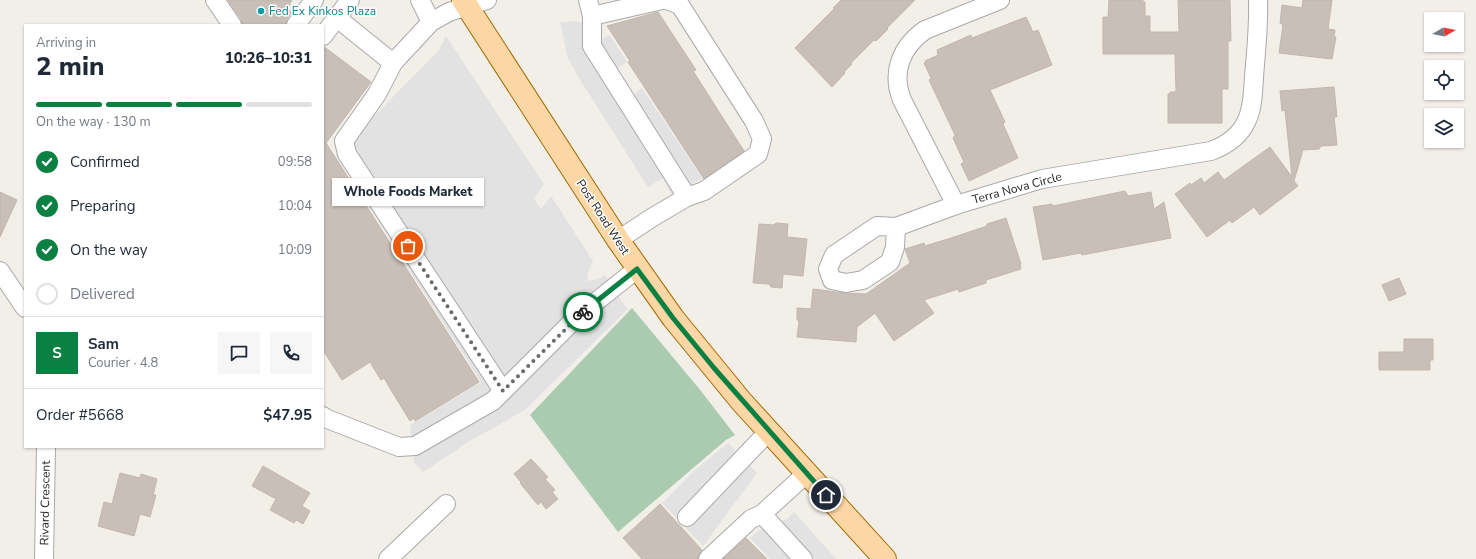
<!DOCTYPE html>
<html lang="en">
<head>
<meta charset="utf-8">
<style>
  body { margin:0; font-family:"Nunito Sans",sans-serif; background:#f6f6f7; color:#1f2937; height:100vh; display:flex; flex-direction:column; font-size:15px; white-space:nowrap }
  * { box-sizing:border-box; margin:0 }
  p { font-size:13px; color:#747a83 }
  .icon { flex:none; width:22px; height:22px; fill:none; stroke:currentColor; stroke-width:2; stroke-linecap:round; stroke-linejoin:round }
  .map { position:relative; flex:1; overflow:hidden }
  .side { position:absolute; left:24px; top:24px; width:300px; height:424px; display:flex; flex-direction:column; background:#fff; border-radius:0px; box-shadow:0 1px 3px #0004 }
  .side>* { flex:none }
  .needle { width:26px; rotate:81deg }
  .controls { position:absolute; left:1424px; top:12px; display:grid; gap:8px }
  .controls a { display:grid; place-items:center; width:40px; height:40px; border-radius:0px; background:#fff; box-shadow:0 1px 3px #0004; font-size:20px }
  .pin { position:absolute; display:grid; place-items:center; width:34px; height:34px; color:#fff; margin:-17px; border:2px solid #fff; border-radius:50%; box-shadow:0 1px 4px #0007 }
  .courier { position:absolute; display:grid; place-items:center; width:40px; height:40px; margin:-20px; border:3px solid #0b8043; border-radius:50%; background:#fff; color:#222; box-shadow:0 1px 5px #0007 }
  .bubble { position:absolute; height:28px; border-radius:0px; background:#fff; box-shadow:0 1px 3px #0004; font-size:13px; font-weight:800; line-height:28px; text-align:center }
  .head em { font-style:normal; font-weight:800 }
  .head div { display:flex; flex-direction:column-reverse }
  .head { display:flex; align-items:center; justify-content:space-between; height:68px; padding:0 12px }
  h1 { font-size:26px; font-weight:800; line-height:30px }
  .bar { display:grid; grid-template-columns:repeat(4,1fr); gap:6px 4px; align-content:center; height:48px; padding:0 12px }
  .bar i { height:5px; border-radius:3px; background:#e0e1e3 }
  .bar .selected { background:#0b8043 }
  .bar p { grid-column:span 4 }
  .line { display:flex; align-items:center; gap:10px; padding:0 12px; border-top:1px solid #e0e1e3 }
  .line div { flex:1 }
  .round { display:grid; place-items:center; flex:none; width:42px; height:42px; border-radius:0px; background:#f6f6f7 }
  ol { padding:0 12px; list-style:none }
  li { display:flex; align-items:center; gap:12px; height:44px }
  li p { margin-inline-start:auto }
  li .icon { padding:4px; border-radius:50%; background:#0b8043; color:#fff; stroke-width:4 }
  li:last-child { color:#747a83 }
  li i { width:22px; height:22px; border:2px solid #e0e1e3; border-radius:50% }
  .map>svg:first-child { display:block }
  .cemetery { fill:#aacbaf }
  .parking { fill:#e2e2e2 }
  .building { fill:#c7bfb8; stroke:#c4b6ab }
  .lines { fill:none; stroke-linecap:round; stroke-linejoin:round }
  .minor-casing { stroke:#a9a9a9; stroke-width:20 }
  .major-casing { stroke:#a06b00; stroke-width:24 }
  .minor { stroke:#fff; stroke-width:18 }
  .major { stroke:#fcd6a4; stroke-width:22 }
  .done { stroke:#6b6a68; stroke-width:4; stroke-dasharray:0 7.2 }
  .route { stroke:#0b8043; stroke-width:5 }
  .culture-dot { fill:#0f9aa8; stroke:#fff; stroke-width:1.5 }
  .labels { text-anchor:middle; stroke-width:3; stroke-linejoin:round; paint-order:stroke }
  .culture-label { font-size:12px; fill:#0d838f; stroke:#fff; text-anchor:start }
  .street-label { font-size:12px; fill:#222; stroke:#fff }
</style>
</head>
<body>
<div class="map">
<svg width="1476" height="559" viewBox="0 0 1476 559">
  <rect width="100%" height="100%" fill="#f2efe9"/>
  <path class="cemetery" d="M632 308 701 391 735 435 726 440 618 532 530 415Z"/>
  <g class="parking">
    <path d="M575 21 600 27 601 39H602L610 35 627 62 615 69 632 96 642 88 702 178 672 195 663 178 648 187 579 78 568 58 560 22Z"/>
    <path d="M446 36 544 184 534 199 541 209 551 196 593 261 587 275 588 281 598 279 605 275 622 302 628 309 525 410 470 441 423 472 414 462 410 425 481 382 336 155 439 50Z"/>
    <path d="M728 443 757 473 703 546 662 503 694 471Z"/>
    <path d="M794 512 836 559H770L750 538 759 530 787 519Z"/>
  </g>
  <g class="building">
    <path d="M228 0H292L287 9 292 12 287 19 286 25H242L241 19Z"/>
    <path d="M841 0H915L887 28 888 29 876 41 874 40 851 63 852 64 844 72 845 73 832 87 795 48 834 9 833 8Z"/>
    <path d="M1109 0H1143V2H1145V16H1150V32H1179L1178 0H1230L1231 41H1228V89H1222V123H1168V94H1170V92H1176L1175 54H1103V17H1108Z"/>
    <path d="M1303 0H1332L1328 29 1335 30 1334 37H1336L1332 59 1279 53 1283 25 1280 23 1282 5 1302 8Z"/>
    <path d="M658 12 696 70 693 71 744 151 704 179 628 62 630 61 607 26Z"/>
    <path d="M1026 17 1033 32 1038 30 1052 65 990 90 1005 122 1003 124 1018 158 969 181 961 164 964 162 953 138 955 135 929 80 931 78 924 63 926 62 925 61 938 55 937 50 971 35 972 38Z"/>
    <path d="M323 46 371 82 326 143 479 382 415 421 414 418 410 421 391 390 384 378 381 380 370 362 342 380 323 350Z"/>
    <path d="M1334 87 1337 117H1334L1337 145 1321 146 1319 149 1303 150 1294 181 1298 186 1260 215 1254 207 1232 223 1230 220 1207 237 1175 194 1190 183 1191 185 1201 178 1204 183 1218 172 1224 180 1270 147 1292 177 1285 110 1282 111 1280 91Z"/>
    <path d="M1125 191 1128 196 1151 192 1154 209 1164 202 1171 238 1082 255 1081 253 1043 260 1033 207 1052 204 1053 206Z"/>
    <path d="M0 192 17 200 0 237Z"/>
    <path d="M1006 218 1021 264H1020L1021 269 986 280V283L959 292 958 289 924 300 934 313 894 341 875 313 857 327 856 342 797 337 799 322 797 319V308L811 309 813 289 844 293 866 294 910 263 905 249 924 243 925 246 951 238 987 226V224Z"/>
    <path d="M776 223 788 224 787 237 807 239 803 276 783 274 782 288 771 287 769 284 753 283 759 224 774 225Z"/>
    <path d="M1399 278 1406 294 1389 301 1382 285Z"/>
    <path d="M1404 339H1433V360H1430V370H1379V352H1404Z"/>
    <path d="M531 459 548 477 545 479 555 490 552 492 558 499 546 509 541 502 538 505 520 483 521 482 514 474Z"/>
    <path d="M263 466 310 493 302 506 310 511 303 524 296 520 294 523 270 510 276 499 252 486Z"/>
    <path d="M120 473 140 478 141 474 157 479 153 495H156L150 517 140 514 134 536 98 526 104 502 112 504Z"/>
    <path d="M660 504 702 550 698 556V559H642L623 538Z"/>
    <path d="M746 538 767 559H723Z"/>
  </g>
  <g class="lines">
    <g class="minor-casing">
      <g id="minor">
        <path d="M215 0 232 25"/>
        <path d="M420 0 431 22"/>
        <path d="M588 0 592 16V46L687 197 704 191 758 154 762 139 754 121 680 5 667 0"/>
        <path d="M1000 0 925 30C901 47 891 72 902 100L956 205 1042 179 1211 151C1227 145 1239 137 1246 122 1253 109 1253 91 1254 77 1256 51 1259 26 1258 0"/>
        <path d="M592 16 662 0"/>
        <path d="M337 18 393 63 431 22 449 12 487 0"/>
        <path d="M296 25 314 0"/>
        <path d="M323 36 350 0"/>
        <path d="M393 63 377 94 344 141 347 154 503 391"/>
        <path d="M896 227 895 247 890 262 863 280 846 283 832 280 828 269 834 255 877 226 896 227 956 205"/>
        <path d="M618 240 653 217 687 197"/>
        <path d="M0 271 25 308"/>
        <path d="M323 416 325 418 399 447 415 446 493 401 578 316 637 269"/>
        <path d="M687 517 769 431"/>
        <path d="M44 559 46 447"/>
        <path d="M388 559 446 504"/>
        <path d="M708 559 751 519 762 514"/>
        <path d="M803 559 762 514 807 473"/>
      </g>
    </g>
    <g class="major-casing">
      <path id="major" d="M463 0 618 240 673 318 741 401 885 559"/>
    </g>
    <use href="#minor" class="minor"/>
    <use href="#major" class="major"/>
  </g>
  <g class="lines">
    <path class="done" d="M408 246 503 391 583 312"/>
    <path class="route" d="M583 312 637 269 673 318 714 368 826 495"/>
  </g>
  <circle class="culture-dot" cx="261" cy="11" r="4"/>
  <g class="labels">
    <g class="culture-label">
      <text x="269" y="15">Fed Ex Kinkos Plaza</text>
    </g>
    <g class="street-label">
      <text transform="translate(1017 188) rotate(-15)" y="4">Terra Nova Circle</text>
      <text transform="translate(603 217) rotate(57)" y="4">Post Road West</text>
      <text transform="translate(45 503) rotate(-89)" y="4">Rivard Crescent</text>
    </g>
  </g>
</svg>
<div class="controls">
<a><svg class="needle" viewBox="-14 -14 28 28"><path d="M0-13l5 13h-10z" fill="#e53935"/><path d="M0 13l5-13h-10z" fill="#747a83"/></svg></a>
<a><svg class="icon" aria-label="locate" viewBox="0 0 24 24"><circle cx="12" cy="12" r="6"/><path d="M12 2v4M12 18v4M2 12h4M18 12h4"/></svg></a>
<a><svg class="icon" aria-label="layers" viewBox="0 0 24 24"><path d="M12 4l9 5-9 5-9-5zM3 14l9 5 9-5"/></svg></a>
</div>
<div class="pin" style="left:408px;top:246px;background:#ea580c"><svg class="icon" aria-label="bag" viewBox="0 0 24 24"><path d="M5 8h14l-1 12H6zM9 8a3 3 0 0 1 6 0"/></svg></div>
<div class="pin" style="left:826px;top:495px;background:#1f2937"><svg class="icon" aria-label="home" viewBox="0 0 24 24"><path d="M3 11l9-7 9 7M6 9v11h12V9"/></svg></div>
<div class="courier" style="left:583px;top:312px"><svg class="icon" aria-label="bike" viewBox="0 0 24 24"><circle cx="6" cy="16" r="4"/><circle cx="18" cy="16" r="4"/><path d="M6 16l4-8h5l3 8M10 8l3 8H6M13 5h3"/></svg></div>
<div class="bubble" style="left:332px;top:178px;width:152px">Whole Foods Market</div>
<section class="side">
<div class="head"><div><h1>2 min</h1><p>Arriving in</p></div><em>10:26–10:31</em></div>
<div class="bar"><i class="selected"></i><i class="selected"></i><i class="selected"></i><i></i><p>On the way · 130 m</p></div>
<ol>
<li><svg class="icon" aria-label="check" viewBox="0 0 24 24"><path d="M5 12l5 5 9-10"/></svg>Confirmed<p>09:58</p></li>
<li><svg class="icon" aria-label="check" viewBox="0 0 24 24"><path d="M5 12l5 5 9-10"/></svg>Preparing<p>10:04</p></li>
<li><svg class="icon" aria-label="check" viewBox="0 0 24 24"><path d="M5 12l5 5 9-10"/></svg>On the way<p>10:09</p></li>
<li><i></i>Delivered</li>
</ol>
<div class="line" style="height:72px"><b class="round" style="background:#0b8043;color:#fff">S</b><div><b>Sam</b><p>Courier · 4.8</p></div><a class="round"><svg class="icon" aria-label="chat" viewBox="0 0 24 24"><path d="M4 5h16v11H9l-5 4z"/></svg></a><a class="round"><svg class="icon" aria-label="phone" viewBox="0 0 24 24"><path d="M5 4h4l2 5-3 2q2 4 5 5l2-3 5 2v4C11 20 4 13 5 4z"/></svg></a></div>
<div class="line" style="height:52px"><div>Order #5668</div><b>$47.95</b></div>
</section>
</div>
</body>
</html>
